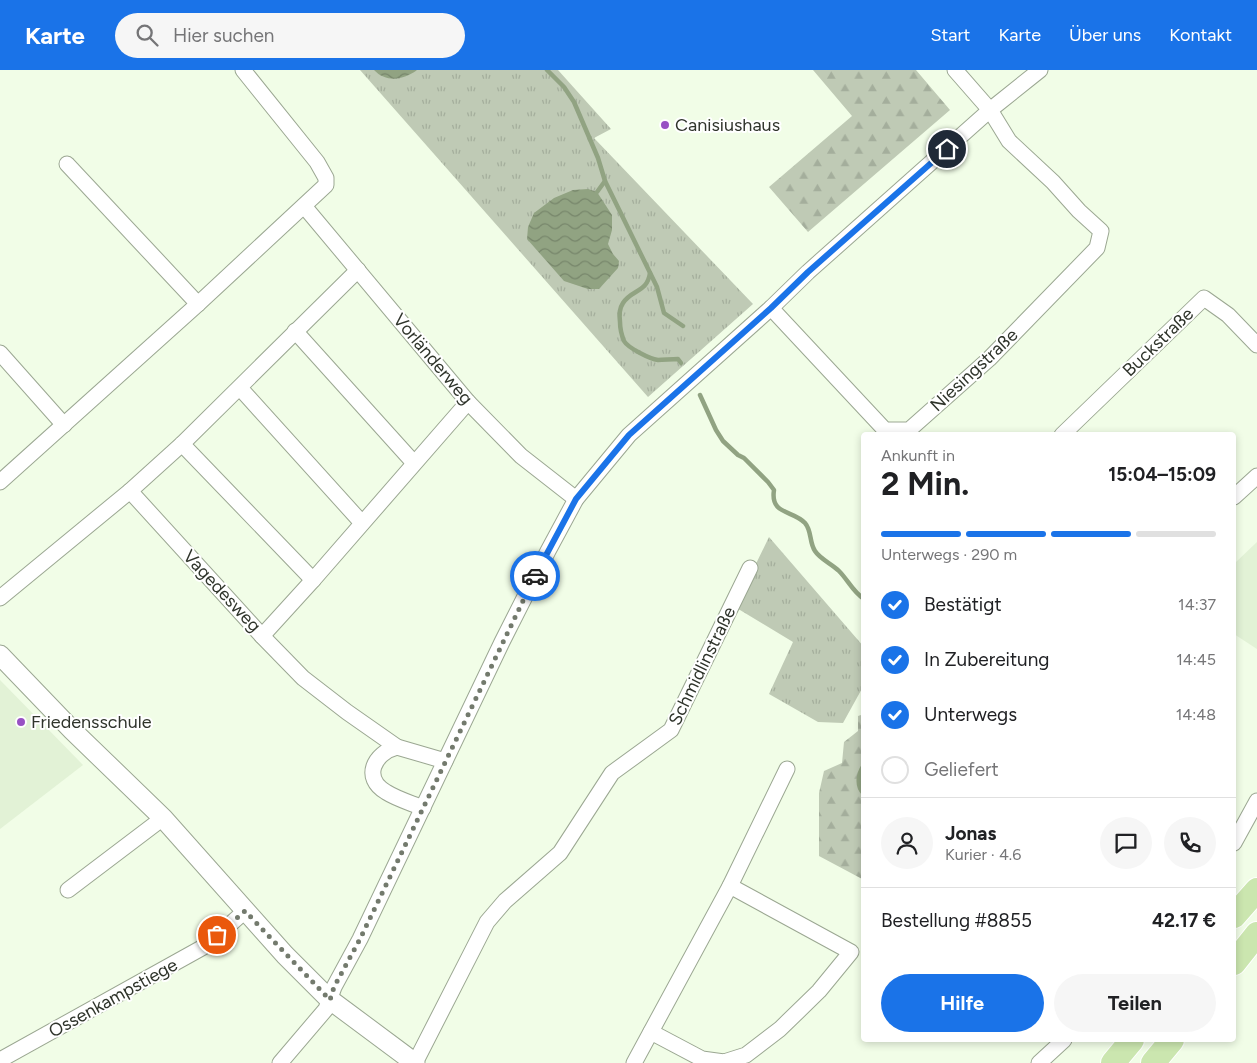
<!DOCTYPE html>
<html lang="de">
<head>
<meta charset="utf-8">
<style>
  body { margin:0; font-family:Figtree,sans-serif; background:#f6f6f6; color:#202124; height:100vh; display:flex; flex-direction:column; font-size:19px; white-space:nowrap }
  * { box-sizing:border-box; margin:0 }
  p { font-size:16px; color:#757577 }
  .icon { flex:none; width:28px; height:28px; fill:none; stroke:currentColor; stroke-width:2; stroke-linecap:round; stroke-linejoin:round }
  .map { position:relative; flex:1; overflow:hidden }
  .sheet { position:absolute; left:861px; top:362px; width:375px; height:610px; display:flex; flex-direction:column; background:#fff; border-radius:5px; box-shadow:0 2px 8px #0003 }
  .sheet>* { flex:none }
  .pin { position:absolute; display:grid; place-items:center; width:42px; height:42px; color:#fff; margin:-21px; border:2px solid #fff; border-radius:50%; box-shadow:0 1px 5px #0007 }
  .courier { position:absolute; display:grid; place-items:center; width:50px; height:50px; margin:-25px; border:4px solid #1a73e8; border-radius:50%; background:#fff; color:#222; box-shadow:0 1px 6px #0007 }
  .head em { font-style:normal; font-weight:700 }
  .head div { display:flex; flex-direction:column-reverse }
  .head { display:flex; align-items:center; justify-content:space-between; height:85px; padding:0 20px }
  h1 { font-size:32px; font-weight:700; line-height:38px }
  .bar { display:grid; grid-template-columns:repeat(4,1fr); gap:8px 5px; align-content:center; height:60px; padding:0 20px }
  .bar i { height:6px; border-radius:4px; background:#e0e0e0 }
  .bar .active { background:#1a73e8 }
  .bar p { grid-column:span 4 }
  .line { display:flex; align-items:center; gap:12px; padding:0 20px; border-top:1px solid #e0e0e0 }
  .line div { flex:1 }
  .round { display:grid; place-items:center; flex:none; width:52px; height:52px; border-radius:26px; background:#f6f6f6 }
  ol { padding:0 20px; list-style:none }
  li { display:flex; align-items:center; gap:15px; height:55px }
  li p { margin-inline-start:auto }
  li .icon { padding:5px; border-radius:50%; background:#1a73e8; color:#fff; stroke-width:4 }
  li:last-child { color:#757577 }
  li i { width:28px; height:28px; border:2px solid #e0e0e0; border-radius:50% }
  .action { display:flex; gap:10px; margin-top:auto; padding:10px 20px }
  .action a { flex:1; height:58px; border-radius:30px; background:#1a73e8; color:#fff; font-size:20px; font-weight:700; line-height:58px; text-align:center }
  .action a+a { background:#f6f6f6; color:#202124 }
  header { display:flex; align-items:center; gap:30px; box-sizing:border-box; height:70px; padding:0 25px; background:#1a73e8; color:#fff }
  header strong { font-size:24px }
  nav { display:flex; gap:28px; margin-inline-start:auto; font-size:18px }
  .search { width:350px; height:45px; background:#f6f6f6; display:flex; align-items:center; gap:12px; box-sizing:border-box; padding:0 18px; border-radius:28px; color:#757577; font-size:19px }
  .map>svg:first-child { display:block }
  .built { fill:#e2f2d6 }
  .grass { fill:url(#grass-tufts) }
  .forest { fill:url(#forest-firs) }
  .water { fill:url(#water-waves) }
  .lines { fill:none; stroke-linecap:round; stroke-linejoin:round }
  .stream { stroke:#91a382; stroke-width:4.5 }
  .minor-casing { stroke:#9ba792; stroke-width:17 }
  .tertiary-casing { stroke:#9ba792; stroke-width:21 }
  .primary-casing { stroke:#fff; stroke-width:26 }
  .minor { stroke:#fff; stroke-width:15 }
  .tertiary { stroke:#fff; stroke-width:19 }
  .primary { stroke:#cbe6af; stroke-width:24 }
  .done { stroke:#737a6d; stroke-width:5; stroke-dasharray:0 9 }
  .route { stroke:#1a73e8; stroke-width:6 }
  .poi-dot { fill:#9851c4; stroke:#fff; stroke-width:2 }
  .labels { text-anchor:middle; stroke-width:4; stroke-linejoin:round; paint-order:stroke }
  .poi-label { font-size:18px; fill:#2f342b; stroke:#fff; text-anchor:start }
  .street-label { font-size:18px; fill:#2f342b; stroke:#fff }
</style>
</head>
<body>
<header>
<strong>Karte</strong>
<div class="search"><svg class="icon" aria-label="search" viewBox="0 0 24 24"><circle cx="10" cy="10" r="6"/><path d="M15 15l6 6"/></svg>Hier suchen</div>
<nav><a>Start</a><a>Karte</a><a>Über uns</a><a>Kontakt</a></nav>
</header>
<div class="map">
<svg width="1257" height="993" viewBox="0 0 1257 993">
  <defs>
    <pattern id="grass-tufts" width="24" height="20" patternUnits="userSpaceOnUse" patternTransform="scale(1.25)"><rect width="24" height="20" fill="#bfcab5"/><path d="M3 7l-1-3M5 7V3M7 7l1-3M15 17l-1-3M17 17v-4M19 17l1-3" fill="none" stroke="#a4ae9c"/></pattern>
    <pattern id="forest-firs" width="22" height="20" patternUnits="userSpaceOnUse" patternTransform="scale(1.25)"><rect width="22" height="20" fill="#bfcab5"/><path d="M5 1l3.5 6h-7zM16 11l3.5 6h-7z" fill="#a4ae9c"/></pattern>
    <pattern id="water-waves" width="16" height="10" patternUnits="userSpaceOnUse" patternTransform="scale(1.25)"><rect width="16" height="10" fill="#91a382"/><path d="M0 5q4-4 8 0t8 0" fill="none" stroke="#77866b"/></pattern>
  </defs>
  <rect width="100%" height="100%" fill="#f1fde7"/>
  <g class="built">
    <path d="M1257 472V579L1234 564V494Z"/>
    <path d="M0 610 83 695 0 759Z"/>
  </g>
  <g class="grass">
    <path d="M360 0H558L611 59 594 68 753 234 648 327Z"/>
    <path d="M769 467 864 577V615L843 653 818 652 769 624 793 572 735 537Z"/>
  </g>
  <g class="forest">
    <path d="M813 0H916L950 40 808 162 769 117 852 46Z"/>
    <path d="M864 644V810L819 786V723L824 701 842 693 844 672 858 661V646Z"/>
  </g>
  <g class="water">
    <path d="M374 0H417C404 10 386 13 374 0Z"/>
    <path d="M588 119 597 122 612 145V160L608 174 613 184 619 191 618 198 599 219H588L564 211 527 169 528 157 534 143 554 128 573 120Z"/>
  </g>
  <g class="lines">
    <g class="stream">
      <path d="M547 0 564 17 574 32 598 88 605 111 657 217 664 243 683 256"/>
      <path d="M597 122 605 111"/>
      <path d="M650 203C647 223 632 219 623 233 619 239 619 245 620 252 620 258 622 266 624 271 628 278 650 289 658 290 664 290 671 289 678 289L681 293"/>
      <path d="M700 325 716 360 723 371 738 385 744 388 768 412 774 420C770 445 793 440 805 453 812 461 809 472 815 481 820 489 832 494 839 501 848 510 853 522 864 529"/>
      <path d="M864 695C858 704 856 716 864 724"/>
    </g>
    <g class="minor-casing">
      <g id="minor">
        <path d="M67 94 198 234"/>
        <path d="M304 136 468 332 521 386 576 429"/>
        <path d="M771 238 885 360H909L989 289 1097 178 1101 161 1079 141 1053 112 1009 71 990 40 955 0"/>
        <path d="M295 261 414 393"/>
        <path d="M0 283 64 355"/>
        <path d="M240 318 362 453"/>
        <path d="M1062 365 1204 228 1228 245 1257 275"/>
        <path d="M182 374 313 510"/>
        <path d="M0 412 198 234 326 115V108L317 92 243 0"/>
        <path d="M130 421 262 566 303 608 347 642 397 677 445 691"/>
        <path d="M1234 427 1257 406"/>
        <path d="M0 528 130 421 182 374 358 200"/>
        <path d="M262 566 313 510 468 332"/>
        <path d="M397 677C374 683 362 708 386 722 397 729 411 733 423 738"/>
        <path d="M1234 773 1257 731"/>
        <path d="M68 820 163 748"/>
        <path d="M651 962 702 989 724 992 746 985 780 959 819 921 851 882 730 816"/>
        <path d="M0 990 207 875 245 841"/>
        <path d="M280 993 326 939 334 917 360 869 502 572 548 481 576 429 629 365 771 238 808 202 990 40 1040 0"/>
        <path d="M415 993 487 852 505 831 560 783 612 703 671 660 750 498"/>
        <path d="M634 993 730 816 787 699"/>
        <path d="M1039 993 1064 970"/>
      </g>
    </g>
    <g class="tertiary-casing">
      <path id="tertiary" d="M0 585 72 660 163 748 285 885 329 929 415 993"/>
    </g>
    <g class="primary-casing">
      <g id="primary">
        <path d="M1234 846 1257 820"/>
        <path d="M1234 893 1257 864"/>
        <path d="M1113 993 1132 970"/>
        <path d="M1153 993 1172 970"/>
      </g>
    </g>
    <use href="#minor" class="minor"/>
    <use href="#tertiary" class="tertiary"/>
    <use href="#primary" class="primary"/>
  </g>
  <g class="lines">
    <path class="done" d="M217 865 245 841 330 930 334 917 360 869 535 506"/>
    <path class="route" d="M535 506 576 429 629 365 771 238 808 202 947 79"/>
  </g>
  <g class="poi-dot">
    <circle cx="665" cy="55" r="5"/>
    <circle cx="21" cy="652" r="5"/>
  </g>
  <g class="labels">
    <g class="poi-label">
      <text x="675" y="61">Canisiushaus</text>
      <text x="31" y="658">Friedensschule</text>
    </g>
    <g class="street-label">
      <text transform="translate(1158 272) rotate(-44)" y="6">Buckstraße</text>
      <text transform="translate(433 289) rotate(50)" y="6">Vorländerweg</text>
      <text transform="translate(974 300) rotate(-43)" y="6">Niesingstraße</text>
      <text transform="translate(222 521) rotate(47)" y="6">Vagedesweg</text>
      <text transform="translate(702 596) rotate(-64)" y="6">Schmidlinstraße</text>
      <text transform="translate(113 928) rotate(-29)" y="6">Ossenkampstiege</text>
    </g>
  </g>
</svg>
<div class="pin" style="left:217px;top:865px;background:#ea580c"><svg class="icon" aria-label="bag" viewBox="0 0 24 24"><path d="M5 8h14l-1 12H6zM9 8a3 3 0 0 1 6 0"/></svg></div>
<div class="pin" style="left:947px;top:79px;background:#1f2937"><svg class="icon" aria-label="home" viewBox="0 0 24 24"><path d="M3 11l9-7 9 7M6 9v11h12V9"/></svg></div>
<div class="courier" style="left:535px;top:506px"><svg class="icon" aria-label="car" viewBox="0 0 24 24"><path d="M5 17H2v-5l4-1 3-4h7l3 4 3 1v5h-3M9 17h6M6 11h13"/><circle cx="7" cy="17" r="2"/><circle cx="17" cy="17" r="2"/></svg></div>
<section class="sheet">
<div class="head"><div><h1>2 Min.</h1><p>Ankunft in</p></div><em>15:04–15:09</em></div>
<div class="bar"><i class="active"></i><i class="active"></i><i class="active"></i><i></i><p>Unterwegs · 290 m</p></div>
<ol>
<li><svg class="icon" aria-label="check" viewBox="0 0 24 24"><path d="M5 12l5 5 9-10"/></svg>Bestätigt<p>14:37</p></li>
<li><svg class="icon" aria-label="check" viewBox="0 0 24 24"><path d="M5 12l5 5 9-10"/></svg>In Zubereitung<p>14:45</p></li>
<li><svg class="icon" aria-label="check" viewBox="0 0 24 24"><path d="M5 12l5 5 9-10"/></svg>Unterwegs<p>14:48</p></li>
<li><i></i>Geliefert</li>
</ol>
<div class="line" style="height:90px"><a class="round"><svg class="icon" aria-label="person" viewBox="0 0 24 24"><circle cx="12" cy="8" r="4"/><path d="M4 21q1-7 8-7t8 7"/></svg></a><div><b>Jonas</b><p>Kurier · 4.6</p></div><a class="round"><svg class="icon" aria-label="chat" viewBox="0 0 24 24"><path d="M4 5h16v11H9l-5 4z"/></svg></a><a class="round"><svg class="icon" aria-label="phone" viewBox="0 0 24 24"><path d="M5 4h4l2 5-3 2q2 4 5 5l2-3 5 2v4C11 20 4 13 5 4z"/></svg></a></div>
<div class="line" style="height:65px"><div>Bestellung #8855</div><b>42.17 €</b></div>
<div class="action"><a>Hilfe</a><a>Teilen</a></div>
</section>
</div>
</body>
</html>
